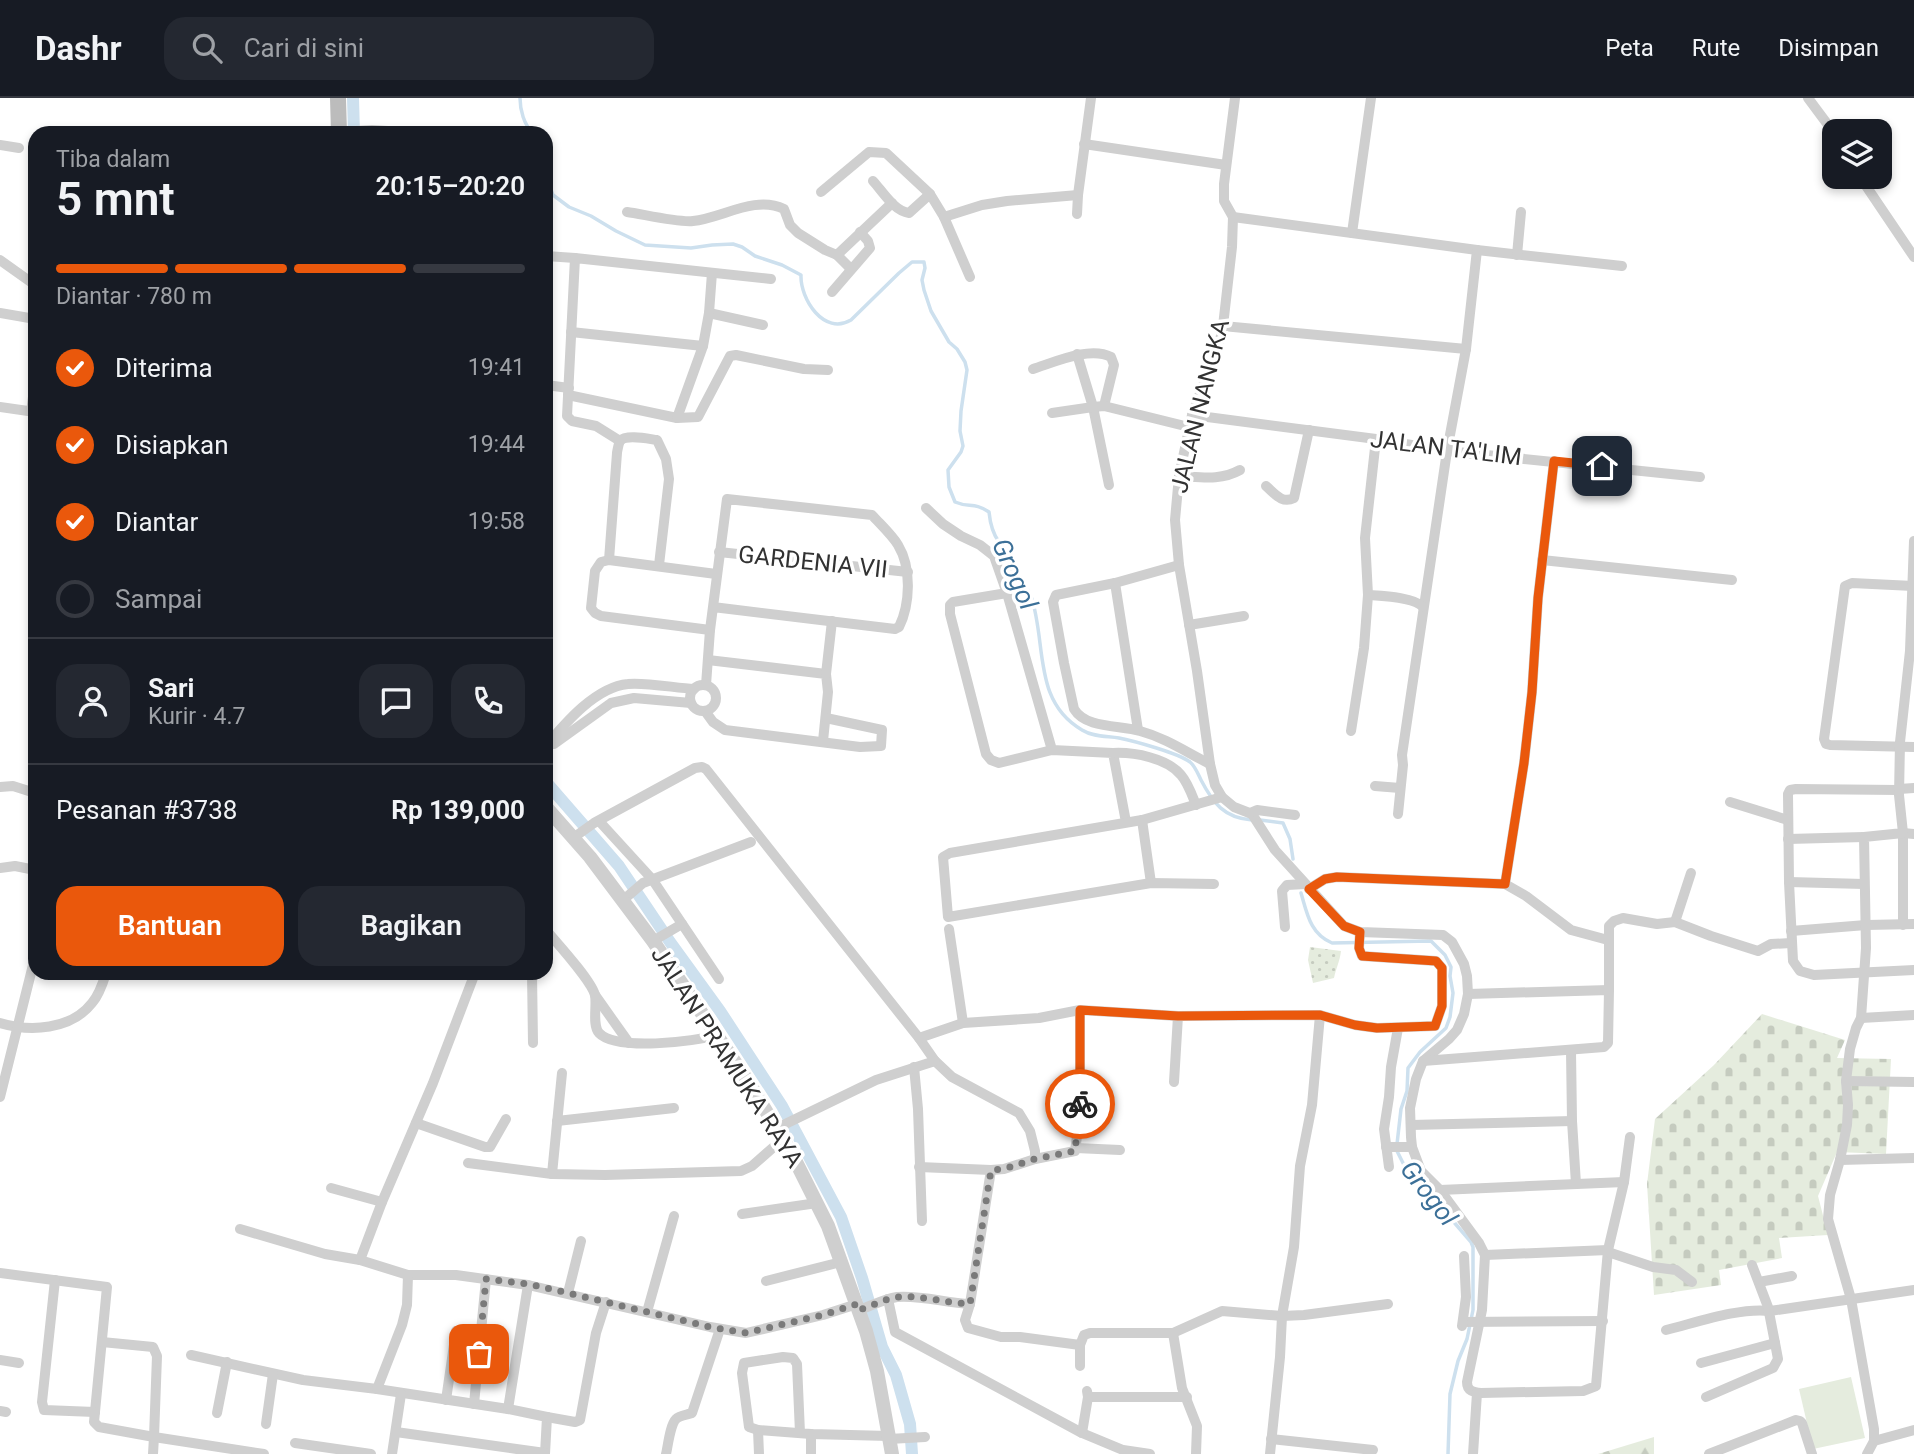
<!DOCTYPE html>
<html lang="id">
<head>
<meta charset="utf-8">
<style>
  body { margin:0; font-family:Roboto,sans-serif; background:#242831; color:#f1f3f6; height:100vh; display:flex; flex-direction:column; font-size:26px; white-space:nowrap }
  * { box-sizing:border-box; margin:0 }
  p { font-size:23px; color:#9ea1a6 }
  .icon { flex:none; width:38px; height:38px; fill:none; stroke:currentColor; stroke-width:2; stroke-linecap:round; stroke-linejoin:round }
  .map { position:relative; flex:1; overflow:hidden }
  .details { position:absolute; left:28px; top:28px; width:525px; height:854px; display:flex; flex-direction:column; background:#171b24; border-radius:21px; box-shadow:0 4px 10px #0003 }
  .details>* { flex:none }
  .buttons { position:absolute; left:1822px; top:21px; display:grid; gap:14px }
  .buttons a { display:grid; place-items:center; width:70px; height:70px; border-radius:14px; background:#171b24; box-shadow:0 4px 10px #0003; font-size:35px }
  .pin { position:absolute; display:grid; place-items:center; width:60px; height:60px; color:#fff; margin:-30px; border-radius:14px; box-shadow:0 4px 10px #0006 }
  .courier { position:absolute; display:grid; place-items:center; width:70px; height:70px; margin:-35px; border:5px solid #ea580c; border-radius:50%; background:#fff; color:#222; box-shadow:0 2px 9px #0007 }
  .head em { font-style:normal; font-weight:600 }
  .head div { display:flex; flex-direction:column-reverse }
  .head { display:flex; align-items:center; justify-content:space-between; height:119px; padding:0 28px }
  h1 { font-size:46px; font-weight:600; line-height:52px }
  .bar { display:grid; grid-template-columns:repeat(4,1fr); gap:10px 7px; align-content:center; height:84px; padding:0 28px }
  .bar i { height:9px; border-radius:5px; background:#363941 }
  .bar .current { background:#ea580c }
  .bar p { grid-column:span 4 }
  .line { display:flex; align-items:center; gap:18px; padding:0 28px; border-top:2px solid #363941 }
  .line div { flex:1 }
  .round { display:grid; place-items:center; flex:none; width:74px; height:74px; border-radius:21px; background:#242831 }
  ol { padding:0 28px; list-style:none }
  li { display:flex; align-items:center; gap:21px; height:77px }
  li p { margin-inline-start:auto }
  li .icon { padding:7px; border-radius:50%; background:#ea580c; color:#fff; stroke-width:4 }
  li:last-child { color:#9ea1a6 }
  li i { width:38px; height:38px; border:4px solid #363941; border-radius:50% }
  .action { display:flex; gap:14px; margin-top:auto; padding:14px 28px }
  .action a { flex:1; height:80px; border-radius:21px; background:#ea580c; color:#fff; font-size:28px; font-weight:600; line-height:80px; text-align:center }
  .action a+a { background:#242831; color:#f1f3f6 }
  header { display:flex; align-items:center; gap:42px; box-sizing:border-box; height:98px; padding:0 35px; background:#171b24; border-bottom:2px solid #363941 }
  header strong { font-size:33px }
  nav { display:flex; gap:38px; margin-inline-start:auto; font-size:24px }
  .search { width:490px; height:63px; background:#242831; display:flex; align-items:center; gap:18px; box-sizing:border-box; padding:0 24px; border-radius:21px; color:#9ea1a6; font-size:26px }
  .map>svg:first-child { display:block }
  .grass { fill:url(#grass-dots) }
  .forest { fill:url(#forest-firs) }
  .cemetery { fill:url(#cemetery-stones) }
  .green { fill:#e5ecde }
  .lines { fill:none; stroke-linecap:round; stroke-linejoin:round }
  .stream { stroke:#cde0ee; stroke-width:3.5 }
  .canal { stroke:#cde0ee; stroke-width:12 }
  .minor { stroke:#cfcfcf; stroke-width:10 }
  .tertiary { stroke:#cfcfcf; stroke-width:14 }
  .secondary { stroke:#bcbcbc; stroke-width:16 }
  .done { stroke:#7a7a7a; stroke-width:7; stroke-dasharray:0 12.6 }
  .route { stroke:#ea580c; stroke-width:9 }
  .labels { text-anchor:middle; stroke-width:7; stroke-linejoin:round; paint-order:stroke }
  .street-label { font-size:24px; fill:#323232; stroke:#fff }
  .water-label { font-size:26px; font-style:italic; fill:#3c7098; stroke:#fff }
</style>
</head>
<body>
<header>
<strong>Dashr</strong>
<div class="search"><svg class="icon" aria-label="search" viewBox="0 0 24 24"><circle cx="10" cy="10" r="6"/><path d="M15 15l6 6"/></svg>Cari di sini</div>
<nav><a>Peta</a><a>Rute</a><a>Disimpan</a></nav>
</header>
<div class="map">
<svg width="1914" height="1356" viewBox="0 0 1914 1356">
  <defs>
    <pattern id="grass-dots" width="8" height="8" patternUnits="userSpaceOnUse" patternTransform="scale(1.75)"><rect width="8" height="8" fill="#e5ecde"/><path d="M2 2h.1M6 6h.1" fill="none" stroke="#c5cbbf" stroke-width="1.8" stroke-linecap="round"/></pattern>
    <pattern id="forest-firs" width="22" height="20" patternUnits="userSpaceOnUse" patternTransform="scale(1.75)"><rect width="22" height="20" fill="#e5ecde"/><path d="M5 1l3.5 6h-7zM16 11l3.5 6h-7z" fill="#c5cbbf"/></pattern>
    <pattern id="cemetery-stones" width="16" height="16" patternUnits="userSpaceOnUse" patternTransform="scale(1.75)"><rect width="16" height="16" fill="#e5ecde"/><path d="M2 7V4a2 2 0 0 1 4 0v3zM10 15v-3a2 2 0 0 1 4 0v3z" fill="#c5cbbf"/></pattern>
  </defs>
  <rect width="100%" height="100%" fill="#fff"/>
  <path class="grass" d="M1310 849 1341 853C1340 863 1336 870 1334 880L1313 885 1308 862Z"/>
  <path class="forest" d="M1654 1339V1356H1598Z"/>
  <path class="cemetery" d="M1762 916 1845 942 1837 960 1891 961 1886 1056 1837 1054 1818 1098 1828 1137 1779 1140 1782 1160 1719 1172 1721 1187 1654 1197 1647 1086 1655 1021 1714 967Z"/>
  <path class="green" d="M1851 1279 1865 1340 1813 1351 1799 1291Z"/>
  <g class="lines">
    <g class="stream">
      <path d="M520 0C520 12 524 27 533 35"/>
      <path d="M546 78 553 97 569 109 591 118 616 133 645 147 691 150 712 147 733 146 742 149 755 158 782 167 801 177C800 201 824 238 851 222L899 175 912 164H924L925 170 922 182 924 192 931 213 949 244 957 251 965 264 967 272 961 313 960 333 963 348 961 354 948 372 949 389 955 404C969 410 974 404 989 414 990 424 993 436 999 444 1003 450 1002 447 1005 453 1009 461 1008 471 1014 478 1020 486 1028 488 1031 498 1047 545 1032 603 1082 632 1093 639 1107 638 1119 640 1134 643 1178 655 1190 664 1195 668 1198 676 1201 682 1213 705 1224 720 1252 722"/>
      <path d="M1260 722 1283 725 1290 741 1293 761"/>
      <path d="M1301 795C1307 815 1310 836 1332 845L1431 843 1445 857 1451 869 1450 878 1453 895 1450 919 1446 930 1420 954 1408 970 1407 993 1401 1011 1397 1046"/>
      <path d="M1397 1053 1403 1065 1471 1144 1473 1149V1212L1467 1241 1458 1263 1450 1296 1448 1356"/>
    </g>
    <g class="canal">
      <path d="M353 0 354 35"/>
      <path d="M546 684 619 768 670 844 720 913 782 1008 841 1119 862 1180 882 1249 896 1277 910 1326 912 1356"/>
    </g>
    <g class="minor">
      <path d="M1235 0 1224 86V103L1233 119 1232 149 1223 228 1220 242 1192 317 1179 378 1175 422 1179 467 1197 573 1210 666 1215 687 1222 699 1234 709 1252 716 1275 752 1344 828 1360 834 1443 837 1452 844 1464 866 1467 878 1468 896 1464 916 1457 932 1449 941 1423 963 1416 981 1410 1010 1411 1039 1412 1049 1421 1073 1440 1092 1479 1145 1485 1157 1482 1212 1467 1284C1467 1293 1473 1294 1481 1295L1583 1293 1596 1288 1608 1152 1624 1084 1630 1039"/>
      <path d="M1808 0 1834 35"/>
      <path d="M339 34 372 32 420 35"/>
      <path d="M1084 46 1226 67"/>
      <path d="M0 47 19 50"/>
      <path d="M1860 79 1914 159"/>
      <path d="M873 83C883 94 894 113 909 115L930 96 944 119 982 107 1007 103 1078 97"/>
      <path d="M821 94 869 54 886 55 930 96"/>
      <path d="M627 114C642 116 679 125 693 123 722 120 755 97 784 111L790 127 798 135 825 152 837 157 851 171"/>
      <path d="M1077 116 1078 97 1091 0"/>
      <path d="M944 119 970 179"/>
      <path d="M1233 119 1477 152 1466 251 1447 353 1402 657 1403 667 1398 716"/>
      <path d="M1352 135 1371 0"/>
      <path d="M1477 152 1622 168"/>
      <path d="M837 157 892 105"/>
      <path d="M1517 157 1521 114"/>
      <path d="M546 158 575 160"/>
      <path d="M0 162 35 187"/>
      <path d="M832 194 870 150 868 143 860 134"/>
      <path d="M0 215 35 221"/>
      <path d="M709 215 763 227"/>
      <path d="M1223 228 1466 251"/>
      <path d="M571 234 703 248"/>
      <path d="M1077 256 1093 309 1109 387"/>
      <path d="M1033 271C1055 264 1090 248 1111 259L1114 267 1104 308"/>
      <path d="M546 287 569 290"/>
      <path d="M568 297 677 320 698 319 730 258 736 257 804 271 828 272"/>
      <path d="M0 309 35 314"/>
      <path d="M31 314 35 284"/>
      <path d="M1052 315 1093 309 1104 308 1189 329"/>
      <path d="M1192 317 1376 341 1447 353 1700 379"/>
      <path d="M677 320 703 248 709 215 712 175"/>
      <path d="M620 343 596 328 572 323 567 318 575 160 771 181"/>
      <path d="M1179 378C1201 379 1220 383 1240 372"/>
      <path d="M1266 388C1275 396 1282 406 1294 400L1309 332"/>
      <path d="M926 410 943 426 961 438 980 447 994 458 1007 495"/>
      <path d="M719 454 908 474"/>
      <path d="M609 462 617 355C617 354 619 344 620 343 626 336 649 341 657 342L666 361 669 381 659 467"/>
      <path d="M1542 462 1732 482"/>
      <path d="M1179 467 1115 485 1056 497 1053 504 1064 565 1074 611C1086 631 1120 627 1140 633 1166 640 1186 654 1210 666"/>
      <path d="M1115 485 1138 632"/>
      <path d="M1913 488 1852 485 1845 488 1824 641 1826 646 1830 647 1914 649"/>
      <path d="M1368 497C1382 498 1414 499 1423 509"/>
      <path d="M1189 527 1244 518"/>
      <path d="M710 532 601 518 595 515 591 510 595 473 601 464 609 462 716 476"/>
      <path d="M708 562 826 576 828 594 823 643"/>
      <path d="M826 576 832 523"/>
      <circle cx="703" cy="600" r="13"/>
      <path d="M706 587 710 532 727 401 872 417C881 427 892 437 898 447 912 470 910 507 899 529L895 531 713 509"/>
      <path d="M705 613 713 624 725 632 860 649 881 648 882 632 826 620"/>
      <path d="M1351 633 1364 550 1368 497 1365 440 1376 341"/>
      <path d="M554 646 611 605 634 600 691 605"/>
      <path d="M546 648C566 624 596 589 628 586 644 584 676 590 694 591"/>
      <path d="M1052 652 1007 495 953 504 950 507V516L986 656 991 662 999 665 1052 652 1113 655 1126 724"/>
      <path d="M1113 655C1134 654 1167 660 1181 677 1188 685 1192 697 1196 707"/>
      <path d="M1375 688 1400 690"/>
      <path d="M0 689 13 688 35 695"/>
      <path d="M1899 691 1914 690"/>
      <path d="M1899 692 1796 691 1790 692 1788 696 1789 784 1793 863 1800 873 1814 877 1914 872"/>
      <path d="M1730 704 1788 722"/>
      <path d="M1250 715 1257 712 1295 717"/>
      <path d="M1142 722 1151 785"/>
      <path d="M599 723 652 781 719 881"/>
      <path d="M573 740 594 725 695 670 702 669 706 671 919 940 935 963 952 979 1019 1015 1030 1033 1035 1053V1061"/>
      <path d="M1788 741 1864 739"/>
      <path d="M0 770 15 768 35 772"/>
      <path d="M1789 784 1864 786"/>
      <path d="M1214 786 1151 785 948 819 943 759 950 755 1142 722 1222 699"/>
      <path d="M1505 786 1524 665 1532 594 1538 500 1554 363"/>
      <path d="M1309 791 1325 781 1337 779 1505 786 1526 798 1571 832 1608 842"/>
      <path d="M622 803 643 785 751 744"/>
      <path d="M1675 824 1691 775"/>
      <path d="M1903 827V735L1914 736"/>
      <path d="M1285 829 1282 793 1287 787 1305 786"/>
      <path d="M949 831 963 925"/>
      <path d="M546 832C557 845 591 882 595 897 597 908 592 927 599 935 616 953 694 944 717 937"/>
      <path d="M1791 833 1866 827 1914 826"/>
      <path d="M653 843 682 826"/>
      <path d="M532 875 533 945"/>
      <path d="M1609 892V828L1614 823 1623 820 1657 826 1675 824 1711 838 1758 853 1771 846 1791 845"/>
      <path d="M595 897 629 945"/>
      <path d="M1861 920 1914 917"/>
      <path d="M0 925C30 934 71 932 92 905 99 897 103 885 106 875"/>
      <path d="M919 940 963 925 1039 920 1080 912 1178 918 1320 917 1355 927 1377 930 1435 928 1442 908V870L1436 863 1362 858 1359 850 1360 834"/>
      <path d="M1571 953 1572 1023 1576 1086"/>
      <path d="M1423 963 1604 949 1608 945 1609 892 1468 896"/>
      <path d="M914 969 918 1011 922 1123"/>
      <path d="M1846 983 1914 984"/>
      <path d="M1174 984 1178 918"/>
      <path d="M0 999 35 859"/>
      <path d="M557 1023 674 1010"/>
      <path d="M416 1025 485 1049H490L506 1021"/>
      <path d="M1411 1027 1572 1023"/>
      <path d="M777 1030 876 982 935 963"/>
      <path d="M1386 1049H1412"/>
      <path d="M1076 1050 1120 1052"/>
      <path d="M1840 1062 1914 1060"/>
      <path d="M468 1065 552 1076 605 1077 741 1073 752 1068 784 1040"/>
      <path d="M919 1069 991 1072 1004 1071 1035 1061 1075 1053 1080 1016V912"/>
      <path d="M1389 1069 1384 1031 1389 999 1391 969 1398 930"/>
      <path d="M552 1076 562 975"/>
      <path d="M331 1090 382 1104"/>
      <path d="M1440 1092 1624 1084"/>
      <path d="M742 1116 817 1105"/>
      <path d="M240 1131 325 1156 360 1162 408 1177H456L528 1187 710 1229 746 1235 823 1217 857 1206"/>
      <path d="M1608 1154 1653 1169 1676 1172 1692 1184"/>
      <path d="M1485 1157 1608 1152"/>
      <path d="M360 1162 382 1104 433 985 475 875"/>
      <path d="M0 1175 107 1189 94 1324 99 1329 154 1339 153 1356"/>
      <path d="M55 1182 42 1304 44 1312 95 1314"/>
      <path d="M766 1183 841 1164"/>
      <path d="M1759 1184 1792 1178"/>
      <path d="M568 1195 581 1143"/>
      <path d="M888 1201 895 1234 1082 1335 1123 1352 1150 1356"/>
      <path d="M970 1206 965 1222 968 1230 1001 1239H1020L1080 1247"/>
      <path d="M859 1212C871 1208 884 1201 897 1199 921 1197 946 1205 970 1206L991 1072"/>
      <path d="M647 1214 674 1118"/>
      <path d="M1463 1224 1603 1223"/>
      <path d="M1462 1228 1466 1199 1464 1158"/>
      <path d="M1666 1232C1695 1225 1740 1209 1770 1213L1914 1192"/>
      <path d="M1173 1235 1182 1290 1197 1328 1196 1356"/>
      <path d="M102 1244 153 1249 157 1258 154 1339 264 1356"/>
      <path d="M191 1257 303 1282 377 1291 508 1311 547 1319 545 1356"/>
      <path d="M0 1262 19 1265"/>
      <path d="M1701 1265 1775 1245 1768 1209 1752 1167"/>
      <path d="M1080 1268V1247L1084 1237 1090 1235H1173L1222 1213 1282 1218 1304 1217 1388 1206"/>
      <path d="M377 1291 402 1227 407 1207 408 1177"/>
      <path d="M1088 1299H1187"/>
      <path d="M1706 1299 1773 1270 1778 1261 1775 1245"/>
      <path d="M446 1302 456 1233"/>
      <path d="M474 1306 486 1181"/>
      <path d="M508 1311 528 1187"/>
      <path d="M0 1313 6 1314"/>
      <path d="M217 1315 227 1264"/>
      <path d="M547 1319 575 1324 580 1322 596 1235 606 1204"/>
      <path d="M266 1326 273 1276"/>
      <path d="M758 1332 759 1356"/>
      <path d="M396 1334 545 1355"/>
      <path d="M800 1335 797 1266 793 1260 783 1259 744 1265 742 1275 749 1329 758 1332 811 1336 889 1338"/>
      <path d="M1082 1335 1088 1299 1087 1293"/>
      <path d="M811 1336V1356"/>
      <path d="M889 1341 925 1339"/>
      <path d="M1271 1341 1373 1352"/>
      <path d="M1874 1343V1331L1851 1201 1828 1121 1830 1097 1840 1062 1847 1027 1848 1007 1846 983 1850 951 1856 930 1861 920 1866 850 1864 739 1903 735 1899 697 1900 644 1910 553 1914 443"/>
      <path d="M295 1345 371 1356"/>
      <path d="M392 1356 401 1296"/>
      <path d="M666 1356C668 1348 670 1327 676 1321 680 1317 687 1317 692 1315L720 1231"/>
      <path d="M1270 1356 1280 1259 1282 1218 1294 1149 1300 1068 1312 1007 1320 917"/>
      <path d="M1473 1356 1477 1295"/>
      <path d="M1709 1356 1796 1322 1800 1323 1802 1325 1812 1356"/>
      <path d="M1867 1356 1874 1343 1914 1332"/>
    </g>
    <path class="tertiary" d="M546 709 590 759 653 843 749 985 792 1056 828 1128 866 1233 877 1273 892 1356"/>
    <path class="secondary" d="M338 0 339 35"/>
  </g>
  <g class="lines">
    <path class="done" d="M479 1256 486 1181 528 1186 568 1195 710 1229 746 1235 823 1217 857 1206 859 1212C872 1208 884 1201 897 1199 920 1197 946 1205 970 1206L991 1072 1004 1071 1035 1061 1075 1053 1080 1006"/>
    <path class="route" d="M1080 1006V912L1178 918 1320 917 1355 927 1377 930 1435 928 1442 908V870L1436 863 1362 858 1359 850 1360 834 1344 828 1309 791 1325 781 1337 779 1505 786 1524 665 1532 594 1538 500 1554 363 1602 368"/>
  </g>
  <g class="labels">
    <g class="street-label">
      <text transform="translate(1200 308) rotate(-76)" y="8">JALAN NANGKA</text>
      <text transform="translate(1446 350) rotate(7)" y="8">JALAN TA'LIM</text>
      <text transform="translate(813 464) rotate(6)" y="8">GARDENIA VII</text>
      <text transform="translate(727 959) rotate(57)" y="8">JALAN PRAMUKA RAYA</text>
    </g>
    <g class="water-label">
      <text transform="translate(1015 476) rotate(66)" y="9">Grogol</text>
      <text transform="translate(1429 1095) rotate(52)" y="9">Grogol</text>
    </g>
  </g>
</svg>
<div class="buttons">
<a><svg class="icon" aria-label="layers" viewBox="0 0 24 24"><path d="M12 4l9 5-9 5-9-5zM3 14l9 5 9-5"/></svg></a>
</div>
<div class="pin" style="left:479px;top:1256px;background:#ea580c"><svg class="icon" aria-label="bag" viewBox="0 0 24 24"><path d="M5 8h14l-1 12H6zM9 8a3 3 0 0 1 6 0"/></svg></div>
<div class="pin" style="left:1602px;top:368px;background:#1f2937"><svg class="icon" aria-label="home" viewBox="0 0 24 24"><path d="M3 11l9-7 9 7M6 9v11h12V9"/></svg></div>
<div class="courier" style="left:1080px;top:1006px"><svg class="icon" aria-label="bike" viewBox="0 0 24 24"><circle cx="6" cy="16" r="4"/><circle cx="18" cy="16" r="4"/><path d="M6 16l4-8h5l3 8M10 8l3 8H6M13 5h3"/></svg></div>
<section class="details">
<div class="head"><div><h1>5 mnt</h1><p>Tiba dalam</p></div><em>20:15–20:20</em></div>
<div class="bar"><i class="current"></i><i class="current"></i><i class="current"></i><i></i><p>Diantar · 780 m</p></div>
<ol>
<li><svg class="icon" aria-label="check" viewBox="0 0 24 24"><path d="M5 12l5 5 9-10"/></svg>Diterima<p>19:41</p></li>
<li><svg class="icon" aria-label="check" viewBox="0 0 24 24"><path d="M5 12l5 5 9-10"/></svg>Disiapkan<p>19:44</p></li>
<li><svg class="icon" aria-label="check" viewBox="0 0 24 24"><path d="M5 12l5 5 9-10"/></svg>Diantar<p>19:58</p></li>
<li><i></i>Sampai</li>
</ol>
<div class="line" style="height:126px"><a class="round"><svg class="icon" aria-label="person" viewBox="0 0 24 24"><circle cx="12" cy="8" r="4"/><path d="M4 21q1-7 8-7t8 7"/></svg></a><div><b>Sari</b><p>Kurir · 4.7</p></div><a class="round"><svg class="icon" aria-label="chat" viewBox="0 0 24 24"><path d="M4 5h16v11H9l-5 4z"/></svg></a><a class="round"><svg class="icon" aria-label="phone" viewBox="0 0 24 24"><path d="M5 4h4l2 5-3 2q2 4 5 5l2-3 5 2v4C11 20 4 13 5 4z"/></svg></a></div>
<div class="line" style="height:91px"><div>Pesanan #3738</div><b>Rp 139,000</b></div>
<div class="action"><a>Bantuan</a><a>Bagikan</a></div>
</section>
</div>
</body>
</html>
